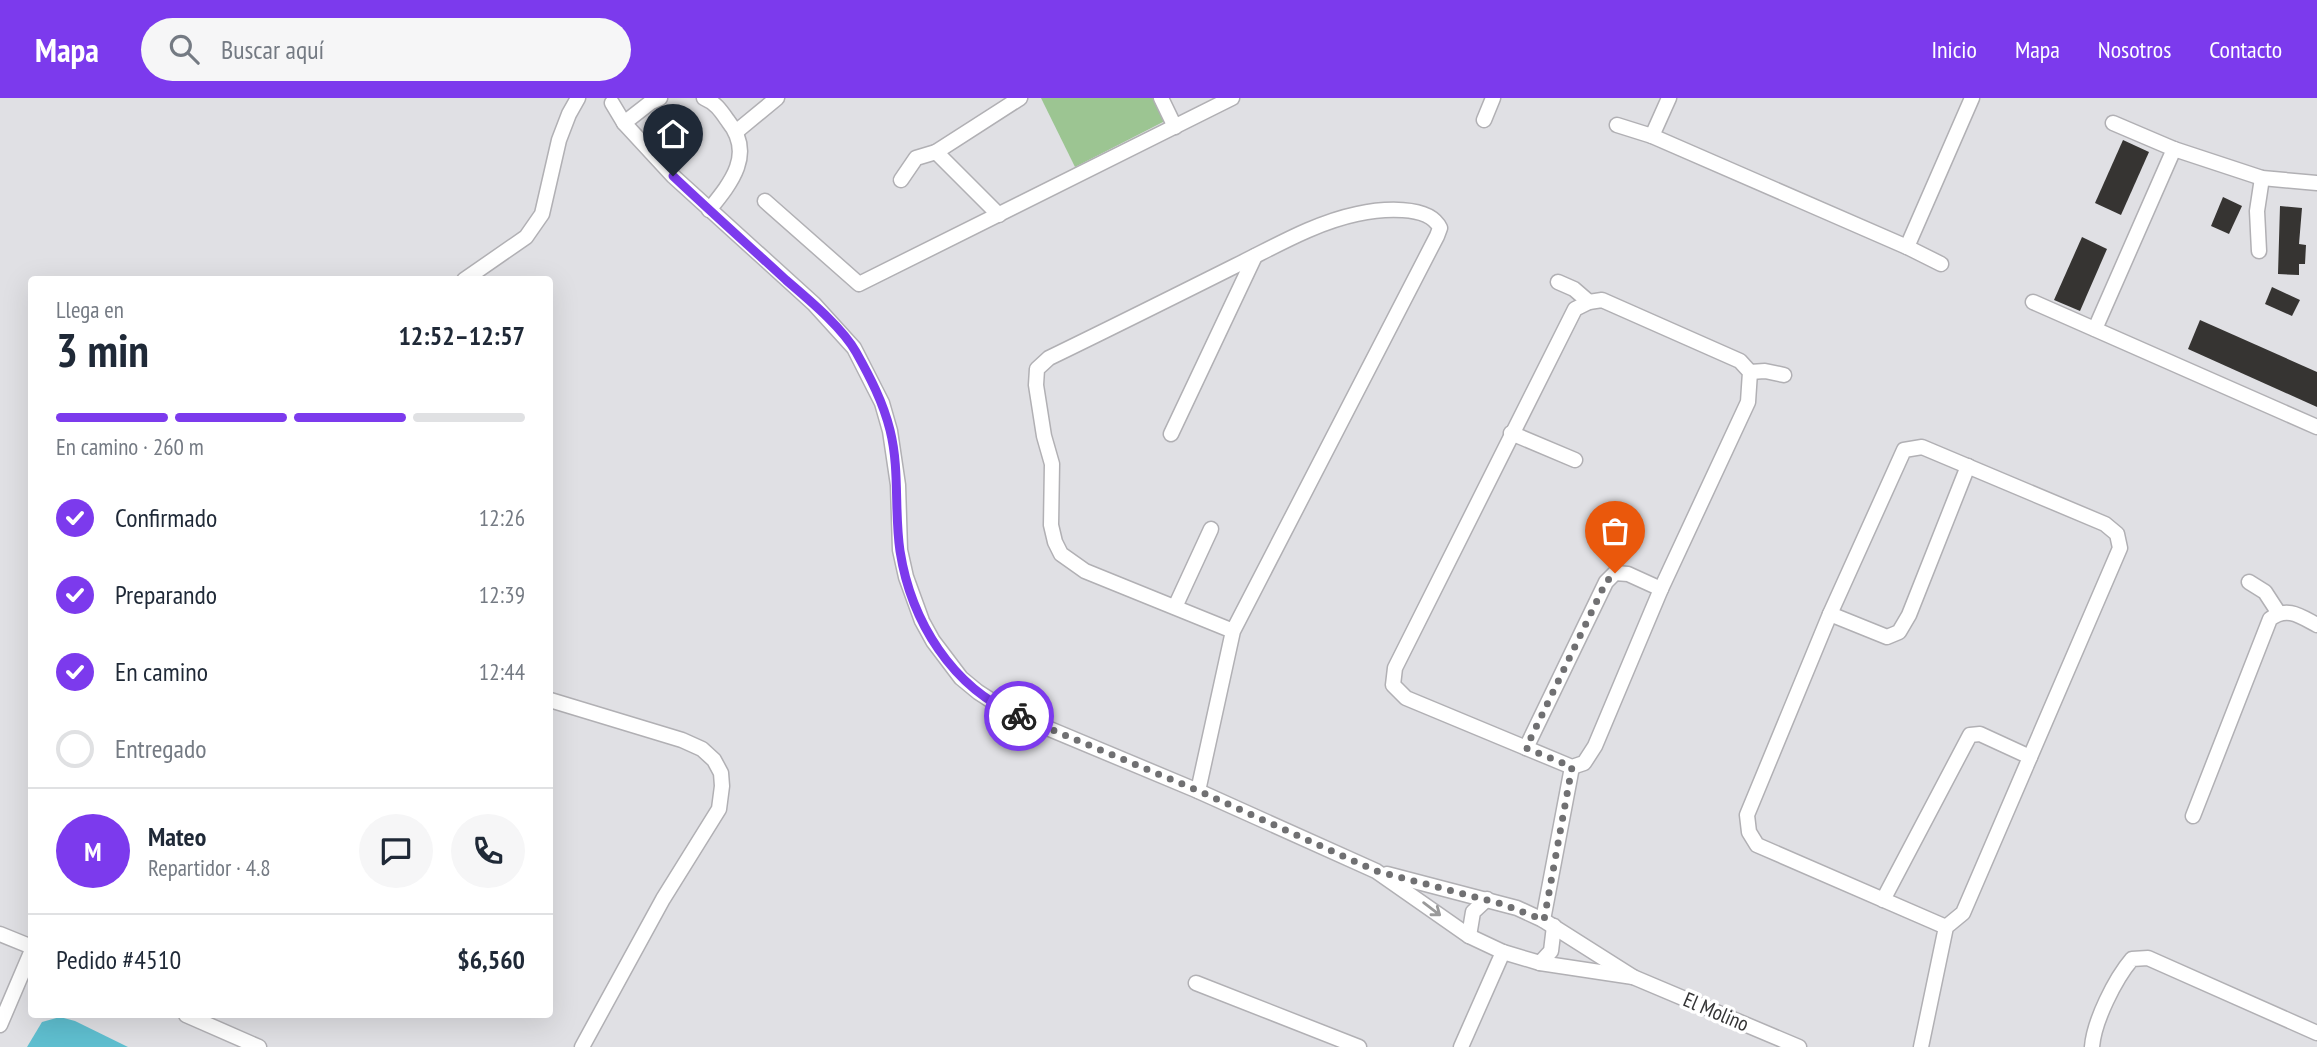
<!DOCTYPE html>
<html lang="es">
<head>
<meta charset="utf-8">
<style>
  body { margin:0; font-family:"PT Sans Narrow",sans-serif; background:#f6f6f7; color:#1f2937; height:100vh; display:flex; flex-direction:column; font-size:26px; white-space:nowrap }
  * { box-sizing:border-box; margin:0 }
  p { font-size:23px; color:#747a83 }
  .icon { flex:none; width:38px; height:38px; fill:none; stroke:currentColor; stroke-width:2; stroke-linecap:round; stroke-linejoin:round }
  .map { position:relative; flex:1; overflow:hidden }
  .drawer { position:absolute; left:28px; top:178px; width:525px; height:742px; display:flex; flex-direction:column; background:#fff; border-radius:7px; box-shadow:0 7px 28px #0002 }
  .drawer>* { flex:none }
  .pin { position:absolute; display:grid; place-items:center; width:60px; height:60px; color:#fff; margin:-72px -30px; border-radius:50% 50% 50% 0; rotate:-45deg; box-shadow:0 0 7px #0007 }
  .pin .icon { rotate:45deg }
  .courier { position:absolute; display:grid; place-items:center; width:70px; height:70px; margin:-35px; border:5px solid #7c3aed; border-radius:50%; background:#fff; color:#222; box-shadow:0 2px 9px #0007 }
  .head em { font-style:normal; font-weight:700 }
  .head div { display:flex; flex-direction:column-reverse }
  .head { display:flex; align-items:center; justify-content:space-between; height:119px; padding:0 28px }
  h1 { font-size:46px; font-weight:700; line-height:52px }
  .bar { display:grid; grid-template-columns:repeat(4,1fr); gap:10px 7px; align-content:center; height:84px; padding:0 28px }
  .bar i { height:9px; border-radius:5px; background:#e0e1e3 }
  .bar .active { background:#7c3aed }
  .bar p { grid-column:span 4 }
  .line { display:flex; align-items:center; gap:18px; padding:0 28px; border-top:2px solid #e0e1e3 }
  .line div { flex:1 }
  .round { display:grid; place-items:center; flex:none; width:74px; height:74px; border-radius:37px; background:#f6f6f7 }
  ol { padding:0 28px; list-style:none }
  li { display:flex; align-items:center; gap:21px; height:77px }
  li p { margin-inline-start:auto }
  li .icon { padding:7px; border-radius:50%; background:#7c3aed; color:#fff; stroke-width:4 }
  li:last-child { color:#747a83 }
  li i { width:38px; height:38px; border:4px solid #e0e1e3; border-radius:50% }
  header { display:flex; align-items:center; gap:42px; box-sizing:border-box; height:98px; padding:0 35px; background:#7c3aed; color:#fff }
  header strong { font-size:33px }
  nav { display:flex; gap:38px; margin-inline-start:auto; font-size:24px }
  .search { width:490px; height:63px; background:#f6f6f7; display:flex; align-items:center; gap:18px; box-sizing:border-box; padding:0 24px; border-radius:38px; color:#747a83; font-size:26px }
  .map>svg:first-child { display:block }
  .green { fill:#9cc592 }
  .water { fill:#5fbfd0 }
  .building { fill:#363432 }
  .lines { fill:none; stroke-linecap:round; stroke-linejoin:round }
  .minor-casing { stroke:#b1b0b4; stroke-width:17 }
  .minor { stroke:#fff; stroke-width:14 }
  .oneway { stroke:#9a9a9a }
  .done { stroke:#707072; stroke-width:7; stroke-dasharray:0 12.6 }
  .route { stroke:#7c3aed; stroke-width:9 }
  .labels { text-anchor:middle; stroke-width:7; stroke-linejoin:round; paint-order:stroke }
  .street-label { font-size:21px; fill:#343435; stroke:#fff }
</style>
</head>
<body>
<header>
<strong>Mapa</strong>
<div class="search"><svg class="icon" aria-label="search" viewBox="0 0 24 24"><circle cx="10" cy="10" r="6"/><path d="M15 15l6 6"/></svg>Buscar aquí</div>
<nav><a>Inicio</a><a>Mapa</a><a>Nosotros</a><a>Contacto</a></nav>
</header>
<div class="map">
<svg width="2317" height="949" viewBox="0 0 2317 949">
  <rect width="100%" height="100%" fill="#e0e0e4"/>
  <path class="green" d="M1041 0H1153L1165 23 1075 69Z"/>
  <path class="water" d="M60 919 75 923 128 949H27L42 924Z"/>
  <g class="building">
    <path d="M2123 42 2149 54 2121 117 2095 105Z"/>
    <path d="M2223 99 2242 108 2229 136 2211 128Z"/>
    <path d="M2280 108 2302 110 2299 146 2306 147 2305 166H2299V177L2278 176Z"/>
    <path d="M2082 139 2107 151 2080 213 2054 202Z"/>
    <path d="M2272 189 2300 202 2292 218 2265 206Z"/>
    <path d="M2200 222 2317 274V309L2188 251Z"/>
  </g>
  <g class="lines">
    <g class="minor-casing">
      <g id="minor">
        <path d="M704 0C716 5 721 13 728 23 755 56 731 85 709 112"/>
        <path d="M1161 0 1175 29"/>
        <path d="M612 5 624 25 673 78 814 206 854 250 882 305 890 333 898 387 900 452 906 479 922 523 933 543 961 580 978 594 1009 614 1198 693 1376 773 1469 838 1503 854 1540 865 1633 879"/>
        <path d="M1484 22 1493 0"/>
        <path d="M624 25 651 4 660 0"/>
        <path d="M2113 25 2174 51 2262 80 2317 85"/>
        <path d="M1617 27 1652 38 1907 149 1941 166"/>
        <path d="M737 33 777 0"/>
        <path d="M1652 38 1669 0"/>
        <path d="M901 82 916 60 936 54"/>
        <path d="M765 103 859 186 1232 0"/>
        <path d="M999 117 936 54 1020 0"/>
        <path d="M1907 149 1972 0"/>
        <path d="M2259 153 2257 113 2262 80"/>
        <path d="M464 182 526 139 542 116 559 42 569 16 578 0"/>
        <path d="M1558 184 1574 191 1589 204"/>
        <path d="M1602 202 1740 263 1750 274 1748 304 1661 491 1595 648 1584 665 1572 669 1406 600 1393 587 1395 570 1575 211 1589 204Z"/>
        <path d="M2033 204 2317 329"/>
        <path d="M2095 231 2174 51"/>
        <path d="M1750 274 1765 273 1784 277"/>
        <path d="M1511 335 1575 362"/>
        <path d="M1171 336 1255 158"/>
        <path d="M2249 484 2265 494 2278 514"/>
        <path d="M1175 509 1211 431"/>
        <path d="M1830 516 1887 539 1899 534 1909 517 1968 368"/>
        <path d="M550 602 682 642 702 651 714 662 721 675 722 688 719 711 663 801 582 949"/>
        <path d="M1526 650 1606 484 1615 475 1628 476 1661 491"/>
        <path d="M1198 693 1233 533 1437 138 1440 130C1429 106 1380 111 1357 116 1314 125 1274 149 1235 168 1173 199 1111 230 1049 260L1037 271 1036 287 1044 338 1052 366 1051 427 1055 444 1061 456 1085 473 1233 533"/>
        <path d="M2193 718 2270 521C2287 508 2300 518 2317 527"/>
        <path d="M1387 776 1517 810 1543 822 1633 879 1799 949"/>
        <path d="M1883 802 1970 637 1980 636 2030 659"/>
        <path d="M1543 822 1572 669"/>
        <path d="M0 836 32 849"/>
        <path d="M1469 838 1473 814 1487 801"/>
        <path d="M1540 865 1551 853 1554 828"/>
        <path d="M1196 885 1359 949"/>
        <path d="M186 917 259 949"/>
        <path d="M0 927 32 852"/>
        <path d="M1461 949 1503 854"/>
        <path d="M1921 949 1946 829 1963 815 2120 450 2117 436 2105 426 1922 349 1904 352 1830 516 1747 717 1749 734 1757 747 1946 829"/>
        <path d="M2092 949C2094 923 2115 881 2132 861L2148 860 2317 935"/>
      </g>
    </g>
    <use href="#minor" class="minor"/>
  </g>
  <defs><path id="oneway-shaft" d="M-6 0H5M1.5-3L5.5 0L1.5 3" fill="none" stroke-width="1.6" stroke-linecap="round" stroke-linejoin="round" transform="scale(1.75)"/></defs>
  <use class="oneway" href="#oneway-shaft" transform="translate(1432 811) rotate(37)"/>
  <g class="lines">
    <path class="done" d="M1019 618 1199 693 1376 773 1502 806 1544 822 1572 669 1526 650 1606 484 1615 475"/>
    <path class="route" d="M673 78C710 113 748 147 786 182 808 201 842 229 856 254 870 279 883 304 890 332 900 372 894 413 900 453 911 523 952 590 1019 618"/>
  </g>
  <g class="labels">
    <g class="street-label">
      <text transform="translate(1716 914) rotate(23)" y="7">El Molino</text>
    </g>
  </g>
</svg>
<div class="pin" style="left:1615px;top:475px;background:#ea580c"><svg class="icon" aria-label="bag" viewBox="0 0 24 24"><path d="M5 8h14l-1 12H6zM9 8a3 3 0 0 1 6 0"/></svg></div>
<div class="pin" style="left:673px;top:78px;background:#1f2937"><svg class="icon" aria-label="home" viewBox="0 0 24 24"><path d="M3 11l9-7 9 7M6 9v11h12V9"/></svg></div>
<div class="courier" style="left:1019px;top:618px"><svg class="icon" aria-label="bike" viewBox="0 0 24 24"><circle cx="6" cy="16" r="4"/><circle cx="18" cy="16" r="4"/><path d="M6 16l4-8h5l3 8M10 8l3 8H6M13 5h3"/></svg></div>
<section class="drawer">
<div class="head"><div><h1>3 min</h1><p>Llega en</p></div><em>12:52–12:57</em></div>
<div class="bar"><i class="active"></i><i class="active"></i><i class="active"></i><i></i><p>En camino · 260 m</p></div>
<ol>
<li><svg class="icon" aria-label="check" viewBox="0 0 24 24"><path d="M5 12l5 5 9-10"/></svg>Confirmado<p>12:26</p></li>
<li><svg class="icon" aria-label="check" viewBox="0 0 24 24"><path d="M5 12l5 5 9-10"/></svg>Preparando<p>12:39</p></li>
<li><svg class="icon" aria-label="check" viewBox="0 0 24 24"><path d="M5 12l5 5 9-10"/></svg>En camino<p>12:44</p></li>
<li><i></i>Entregado</li>
</ol>
<div class="line" style="height:126px"><b class="round" style="background:#7c3aed;color:#fff">M</b><div><b>Mateo</b><p>Repartidor · 4.8</p></div><a class="round"><svg class="icon" aria-label="chat" viewBox="0 0 24 24"><path d="M4 5h16v11H9l-5 4z"/></svg></a><a class="round"><svg class="icon" aria-label="phone" viewBox="0 0 24 24"><path d="M5 4h4l2 5-3 2q2 4 5 5l2-3 5 2v4C11 20 4 13 5 4z"/></svg></a></div>
<div class="line" style="height:91px"><div>Pedido #4510</div><b>$6,560</b></div>
</section>
</div>
</body>
</html>
